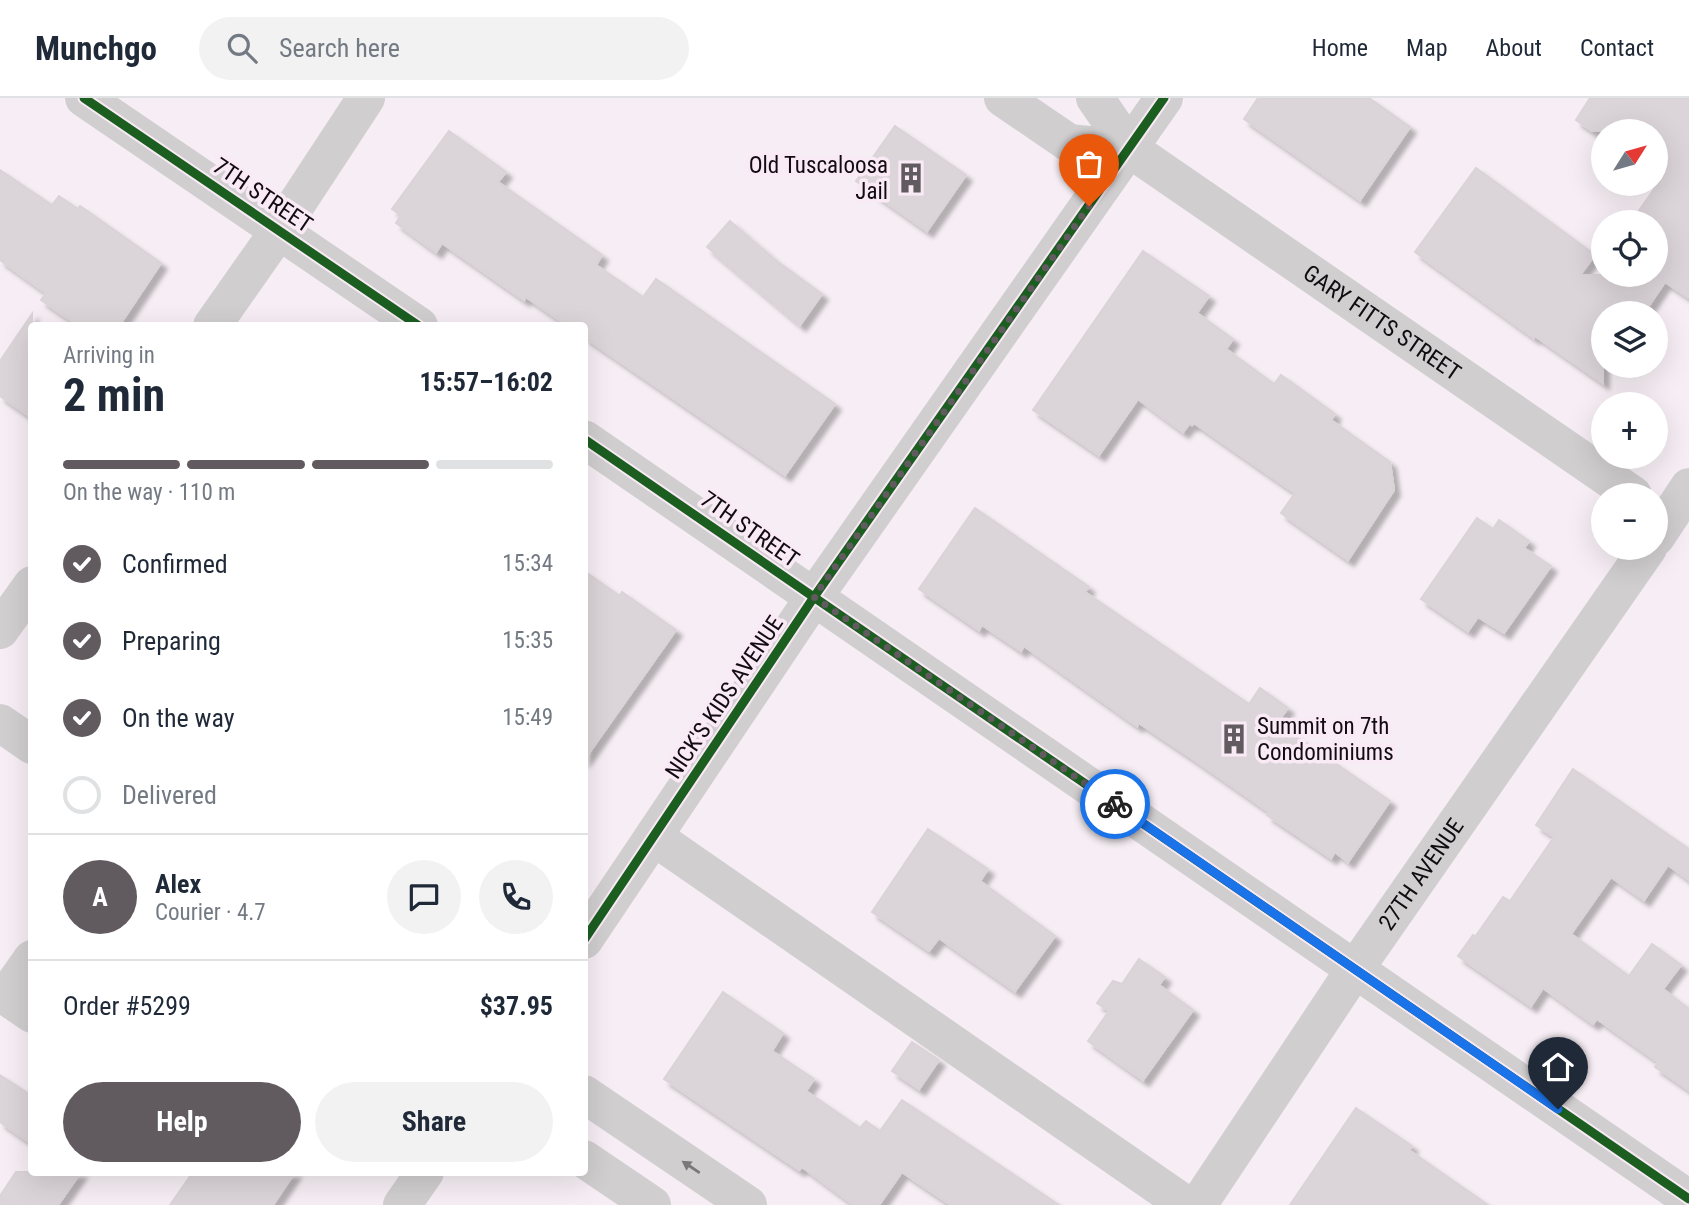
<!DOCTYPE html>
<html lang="en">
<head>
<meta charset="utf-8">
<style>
  body { margin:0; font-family:"Roboto Condensed",sans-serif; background:#f2f2f3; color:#1f2937; height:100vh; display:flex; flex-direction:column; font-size:26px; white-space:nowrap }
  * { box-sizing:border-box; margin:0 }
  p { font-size:23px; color:#747a83 }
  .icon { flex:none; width:38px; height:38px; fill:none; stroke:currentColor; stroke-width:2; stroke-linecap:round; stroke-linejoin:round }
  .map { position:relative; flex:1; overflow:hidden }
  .panel { position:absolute; left:28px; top:224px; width:560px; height:854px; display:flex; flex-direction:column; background:#fff; border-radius:7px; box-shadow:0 7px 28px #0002 }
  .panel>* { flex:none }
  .needle { width:46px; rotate:53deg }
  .controls { position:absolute; left:1591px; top:21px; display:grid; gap:14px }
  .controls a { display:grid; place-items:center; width:77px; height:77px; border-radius:50%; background:#fff; box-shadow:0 7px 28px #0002; font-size:35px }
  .pin { position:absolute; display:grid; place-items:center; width:60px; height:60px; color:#fff; margin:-72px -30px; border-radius:50% 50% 50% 0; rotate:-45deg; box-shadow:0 0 7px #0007 }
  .pin .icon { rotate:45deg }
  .courier { position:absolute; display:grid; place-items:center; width:70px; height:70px; margin:-35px; border:5px solid #1a73e8; border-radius:50%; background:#fff; color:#222; box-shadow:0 2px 9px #0007 }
  .summary em { font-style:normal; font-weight:700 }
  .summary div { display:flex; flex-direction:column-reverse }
  .summary { display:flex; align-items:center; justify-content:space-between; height:119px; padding:0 35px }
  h1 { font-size:46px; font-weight:700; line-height:52px }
  .bar { display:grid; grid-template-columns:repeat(4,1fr); gap:10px 7px; align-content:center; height:84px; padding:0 35px }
  .bar i { height:9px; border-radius:5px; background:#e0e1e3 }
  .bar .selected { background:#615b60 }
  .bar p { grid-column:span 4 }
  .line { display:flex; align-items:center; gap:18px; padding:0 35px; border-top:2px solid #e0e1e3 }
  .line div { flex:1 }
  .round { display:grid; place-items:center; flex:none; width:74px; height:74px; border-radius:37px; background:#f2f2f3 }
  ol { padding:0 35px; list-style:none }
  li { display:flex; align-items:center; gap:21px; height:77px }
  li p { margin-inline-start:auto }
  li .icon { padding:7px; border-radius:50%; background:#615b60; color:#fff; stroke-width:4 }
  li:last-child { color:#747a83 }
  li i { width:38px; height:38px; border:4px solid #e0e1e3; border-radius:50% }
  .button { display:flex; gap:14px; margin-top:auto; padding:14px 35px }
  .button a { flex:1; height:80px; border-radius:42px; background:#615b60; color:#fff; font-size:28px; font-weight:700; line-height:80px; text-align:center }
  .button a+a { background:#f2f2f3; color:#1f2937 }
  header { display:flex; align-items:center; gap:42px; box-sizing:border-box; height:98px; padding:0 35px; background:#fff; border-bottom:2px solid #e0e1e3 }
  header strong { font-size:33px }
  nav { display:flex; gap:38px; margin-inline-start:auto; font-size:24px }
  .search { width:490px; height:63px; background:#f2f2f3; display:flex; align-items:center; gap:18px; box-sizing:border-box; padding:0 24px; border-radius:38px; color:#747a83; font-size:26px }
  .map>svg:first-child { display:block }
  .building { fill:#dbd4d8; stroke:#dad3d7; stroke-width:2; filter:url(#shadow) }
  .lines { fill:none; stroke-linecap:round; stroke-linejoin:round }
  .minor { stroke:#d1ced0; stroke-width:38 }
  .cycleway-casing { stroke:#f9eaf6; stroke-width:13 }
  .cycleway { stroke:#1b5e20; stroke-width:9 }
  .oneway { fill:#7b777a }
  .done { stroke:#615b60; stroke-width:7; stroke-dasharray:0 12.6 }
  .route { stroke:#1a73e8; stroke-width:9 }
  .labels { text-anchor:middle; stroke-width:7; stroke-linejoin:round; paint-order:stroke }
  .poi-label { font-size:23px; fill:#110c10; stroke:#f9eaf6; text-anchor:end }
  .street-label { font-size:23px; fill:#110c10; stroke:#f9eaf6 }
</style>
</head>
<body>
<header>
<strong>Munchgo</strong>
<div class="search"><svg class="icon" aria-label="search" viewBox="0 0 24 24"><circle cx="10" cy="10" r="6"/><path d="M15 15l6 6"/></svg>Search here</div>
<nav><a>Home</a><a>Map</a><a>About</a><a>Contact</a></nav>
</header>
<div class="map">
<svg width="1689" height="1107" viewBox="0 0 1689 1107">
  <defs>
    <filter id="shadow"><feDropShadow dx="6" dy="6" stdDeviation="2" flood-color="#0004"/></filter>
  </defs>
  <rect width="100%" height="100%" fill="#f6eef4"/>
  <g class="building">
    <path d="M1258 0H1369L1410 29 1360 102 1244 21Z"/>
    <path d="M1590 0H1689V200L1665 184 1644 215H1603V285L1535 238 1534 240 1415 154 1476 70 1595 157 1580 177H1656V124H1631L1666 74 1656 67V33H1592L1576 22Z"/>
    <path d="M895 28 966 77 927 133 856 83Z"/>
    <path d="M449 33 506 74 498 84 602 157 596 167 643 199 656 181 835 306 785 377 584 239V228H568L526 199 524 202 442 145 436 154 396 125 401 117 392 111Z"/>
    <path d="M0 72 52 107 59 98 78 111 80 108 161 165 119 228H79L41 202 46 195 0 162Z"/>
    <path d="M730 123 774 161 822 196 800 227 707 149Z"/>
    <path d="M1143 153 1209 198 1197 215 1233 241 1226 251 1274 286 1281 277 1335 316 1331 322 1390 364 1394 392 1348 462 1281 415 1295 395 1194 325 1192 327 1190 325 1183 334 1138 301 1099 357 1033 312Z"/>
    <path d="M32 216V320L0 298V263Z"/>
    <path d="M975 410 1089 489 1085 494 1249 606 1260 590 1288 610 1277 625 1390 703 1348 764 1335 754 1331 760 1267 717 1269 714 1193 661 1139 625 1137 628 1024 548 1021 553 982 527 979 532 919 491Z"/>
    <path d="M1477 420 1493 431 1499 422 1529 443 1524 450 1551 468 1504 535 1478 519 1468 533 1421 501Z"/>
    <path d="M584 473 620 498 622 494 676 532 584 662Z"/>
    <path d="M1573 671 1689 751V782L1668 767 1644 802 1611 779 1571 836 1629 878 1652 846 1681 867 1663 891 1689 911V992L1655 969 1658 964 1597 921 1593 926 1543 890 1531 908 1458 858 1473 837 1475 839 1503 799 1510 803 1554 739 1536 727Z"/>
    <path d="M928 731 988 771 980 783 1055 838 1015 893 939 840 929 853 872 814Z"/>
    <path d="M1139 861 1165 879 1159 887 1193 912 1143 982 1088 943 1109 913 1097 905 1113 883 1122 886Z"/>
    <path d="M723 894 783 935 772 953 814 981 806 993 860 1030 866 1023 880 1033 902 1002 1059 1107H951L902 1074 879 1107H854L802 1069 799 1072 664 981Z"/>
    <path d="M912 944 939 962 919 991 892 973Z"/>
    <path d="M0 977 32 998V1046L0 1024Z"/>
    <path d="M1356 1010 1412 1048 1409 1052 1488 1107H1290Z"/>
    <path d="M16 1074H81L58 1107H0V1098Z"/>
    <path d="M193 1074H295L273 1107H170Z"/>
  </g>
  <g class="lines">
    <g class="minor">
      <path d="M84 0 419 228"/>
      <path d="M1003 0 1069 45 1130 51"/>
      <path id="s1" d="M1095 0 1130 51 1633 397"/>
      <path d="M212 228 280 131 366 0"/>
      <path d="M584 341 1689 1101"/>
      <path d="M1656 439 1689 389"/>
      <path d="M0 532 32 487"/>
      <path d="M0 625 32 647"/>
      <path d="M654 739 1186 1107"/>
      <path d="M584 842 814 499 1164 0"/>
      <path d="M32 861 6 898 32 916"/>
      <path d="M584 996 748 1107"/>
      <path d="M584 1061 652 1107"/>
      <path d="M402 1107 425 1074"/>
      <path id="s2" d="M1198 1107 1355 871 1648 450"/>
    </g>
    <g class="cycleway-casing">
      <g id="cycleway">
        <path d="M84 0 419 228"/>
        <path d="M584 341 1689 1101"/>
        <path d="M584 842 814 499 1164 0"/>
      </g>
    </g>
    <use href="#cycleway" class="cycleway"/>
  </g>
  <defs><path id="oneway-solid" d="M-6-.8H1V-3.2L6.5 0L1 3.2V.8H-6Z" transform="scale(1.75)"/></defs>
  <use class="oneway" href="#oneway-solid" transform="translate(691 1069) rotate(-146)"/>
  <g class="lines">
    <path class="done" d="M1089 108 814 499 1115 706"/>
    <path class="route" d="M1115 706 1558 1011"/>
  </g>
  <defs>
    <g id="building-bare" transform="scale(2.415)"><path d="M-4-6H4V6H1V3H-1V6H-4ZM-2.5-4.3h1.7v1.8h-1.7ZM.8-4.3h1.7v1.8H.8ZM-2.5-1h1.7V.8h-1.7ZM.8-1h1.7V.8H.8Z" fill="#615b60" stroke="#f9eaf6" stroke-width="2.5" paint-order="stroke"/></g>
  </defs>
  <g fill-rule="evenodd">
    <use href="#building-bare" x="911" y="80"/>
    <use href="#building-bare" x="1234" y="641"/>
  </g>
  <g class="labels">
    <g class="poi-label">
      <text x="888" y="75">Old Tuscaloosa<tspan x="888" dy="26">Jail</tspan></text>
      <text x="1257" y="636" text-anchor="start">Summit on 7th<tspan x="1257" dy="26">Condominiums</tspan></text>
    </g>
    <g class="street-label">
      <text transform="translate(263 97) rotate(34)" y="8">7TH STREET</text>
      <text dy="8" stroke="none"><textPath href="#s1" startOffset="368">GARY FITTS STREET</textPath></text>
      <text transform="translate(750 431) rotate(35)" y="8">7TH STREET</text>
      <text transform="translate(724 599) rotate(-56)" y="8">NICK'S KIDS AVENUE</text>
      <text dy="8" stroke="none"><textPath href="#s2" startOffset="399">27TH AVENUE</textPath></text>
    </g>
  </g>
</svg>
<div class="controls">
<a><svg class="needle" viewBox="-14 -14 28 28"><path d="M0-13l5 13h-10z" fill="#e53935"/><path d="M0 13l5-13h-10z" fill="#747a83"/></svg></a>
<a><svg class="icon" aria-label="locate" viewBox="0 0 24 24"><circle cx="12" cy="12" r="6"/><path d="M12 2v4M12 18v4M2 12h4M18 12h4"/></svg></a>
<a><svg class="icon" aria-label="layers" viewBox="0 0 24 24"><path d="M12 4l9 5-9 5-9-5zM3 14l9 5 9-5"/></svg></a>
<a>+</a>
<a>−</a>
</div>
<div class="pin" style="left:1089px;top:108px;background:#ea580c"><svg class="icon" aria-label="bag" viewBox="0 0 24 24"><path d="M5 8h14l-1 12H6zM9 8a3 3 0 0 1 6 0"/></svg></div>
<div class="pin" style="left:1558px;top:1011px;background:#1f2937"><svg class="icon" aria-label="home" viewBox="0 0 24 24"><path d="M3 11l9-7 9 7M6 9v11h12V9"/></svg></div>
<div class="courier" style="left:1115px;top:706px"><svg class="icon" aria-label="bike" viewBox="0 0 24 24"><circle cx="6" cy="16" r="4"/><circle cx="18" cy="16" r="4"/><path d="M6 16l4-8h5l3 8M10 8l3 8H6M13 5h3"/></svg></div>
<section class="panel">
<div class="summary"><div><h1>2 min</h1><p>Arriving in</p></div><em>15:57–16:02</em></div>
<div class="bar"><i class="selected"></i><i class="selected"></i><i class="selected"></i><i></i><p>On the way · 110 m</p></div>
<ol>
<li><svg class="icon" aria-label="check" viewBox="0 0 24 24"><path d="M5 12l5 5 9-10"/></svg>Confirmed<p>15:34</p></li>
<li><svg class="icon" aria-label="check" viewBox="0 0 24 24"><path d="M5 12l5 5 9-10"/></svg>Preparing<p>15:35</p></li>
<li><svg class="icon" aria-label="check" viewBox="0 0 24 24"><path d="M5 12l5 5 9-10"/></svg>On the way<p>15:49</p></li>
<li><i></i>Delivered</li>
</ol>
<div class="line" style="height:126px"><b class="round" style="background:#615b60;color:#fff">A</b><div><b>Alex</b><p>Courier · 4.7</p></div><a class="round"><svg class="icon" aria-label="chat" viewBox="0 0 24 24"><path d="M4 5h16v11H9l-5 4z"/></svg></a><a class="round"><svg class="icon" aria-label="phone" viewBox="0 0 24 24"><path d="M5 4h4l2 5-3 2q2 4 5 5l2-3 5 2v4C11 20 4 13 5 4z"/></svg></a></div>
<div class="line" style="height:91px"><div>Order #5299</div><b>$37.95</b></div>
<div class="button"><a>Help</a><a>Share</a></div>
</section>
</div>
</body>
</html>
